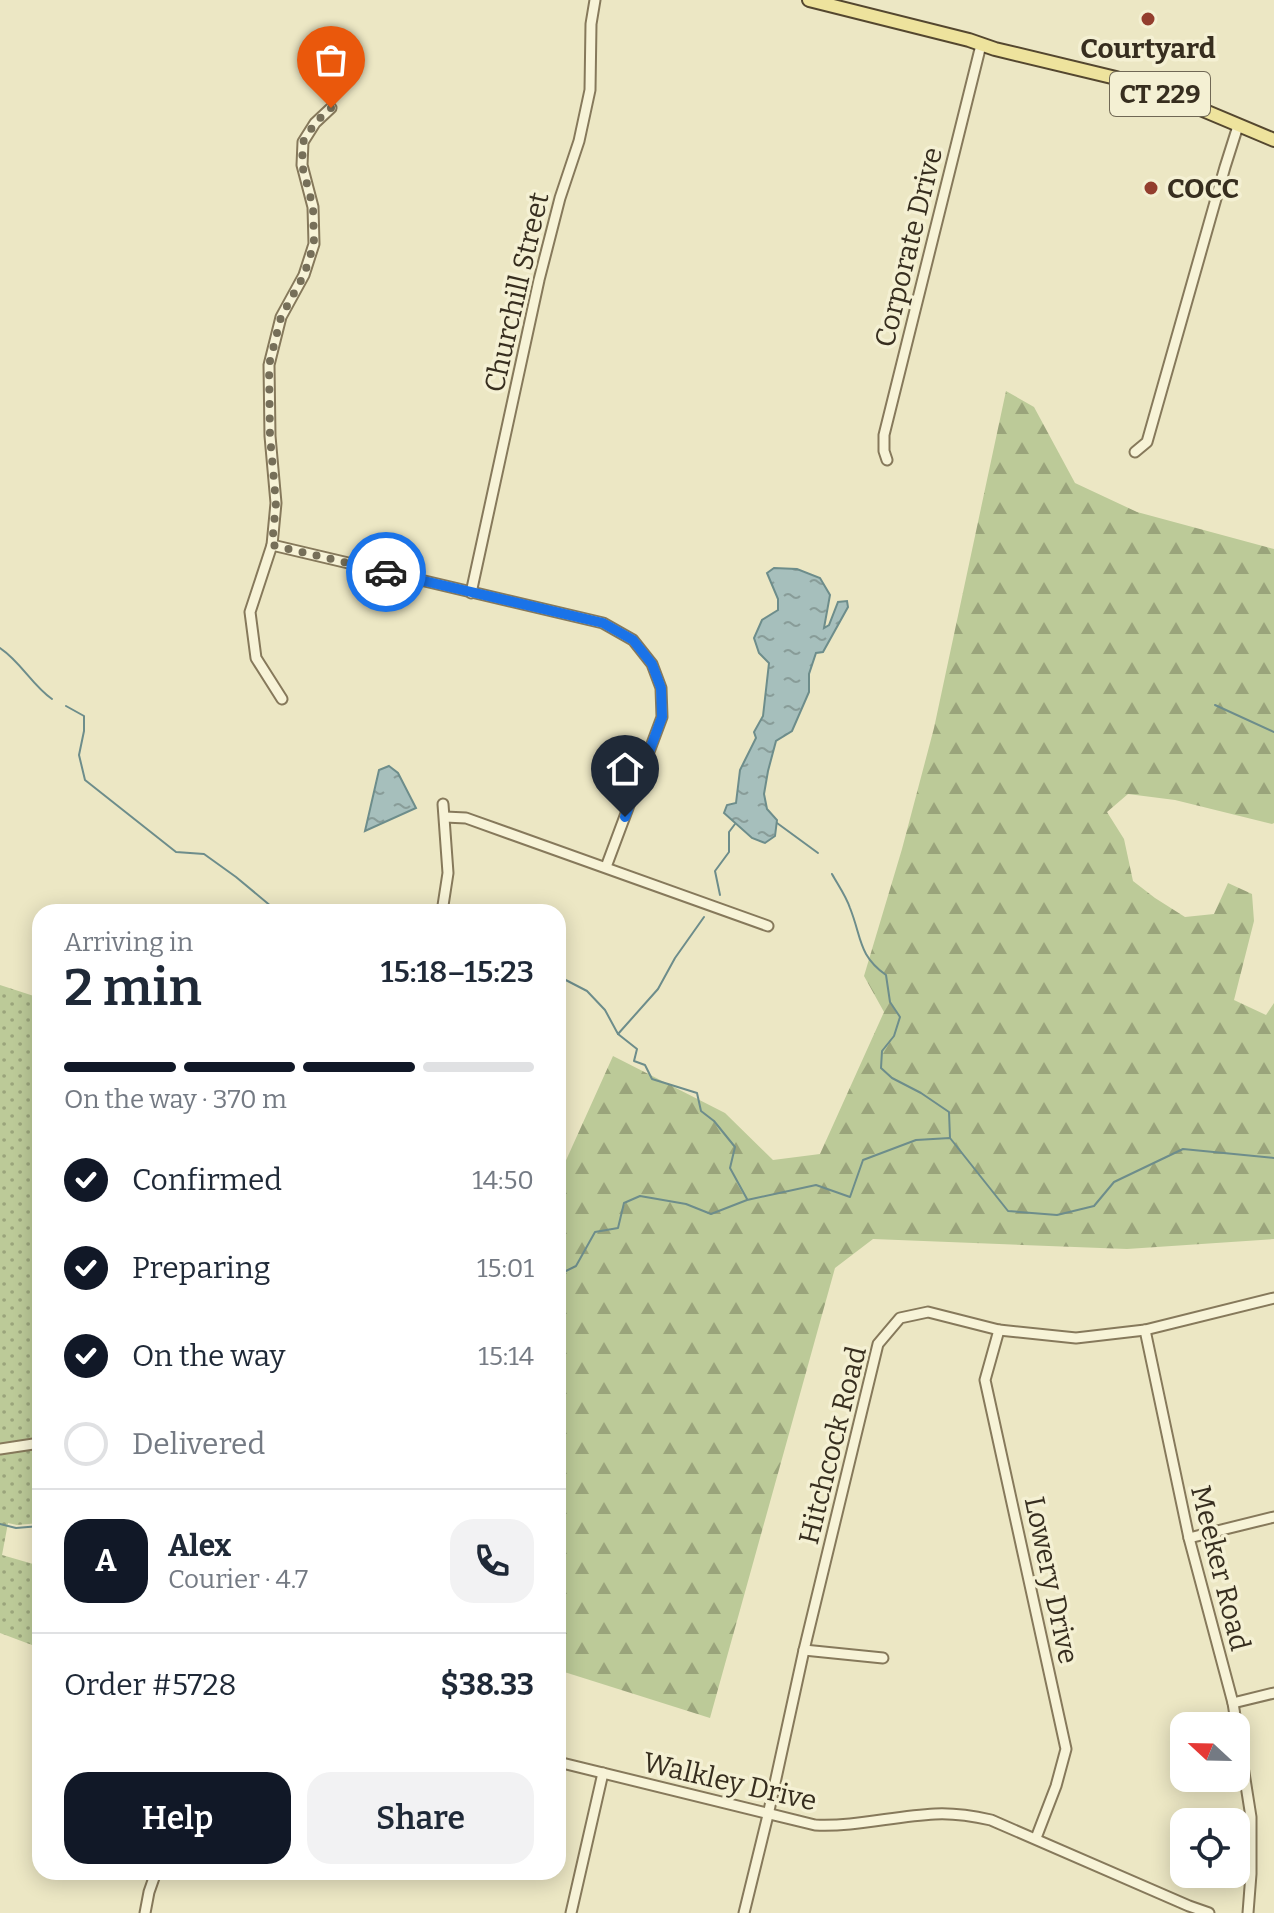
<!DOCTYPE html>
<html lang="en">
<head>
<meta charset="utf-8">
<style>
  body { margin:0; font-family:Bitter,serif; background:#f2f2f3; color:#1f2937; height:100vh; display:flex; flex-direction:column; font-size:30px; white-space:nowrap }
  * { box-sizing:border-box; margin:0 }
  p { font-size:26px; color:#747a83 }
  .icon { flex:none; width:44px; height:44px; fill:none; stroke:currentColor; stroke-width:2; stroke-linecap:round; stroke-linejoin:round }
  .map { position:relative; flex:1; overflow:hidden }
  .details { position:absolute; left:32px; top:904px; width:534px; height:976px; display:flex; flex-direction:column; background:#fff; border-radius:24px; box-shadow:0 4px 20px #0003 }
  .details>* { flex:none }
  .needle { width:52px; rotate:292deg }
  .controls { position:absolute; left:1170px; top:1712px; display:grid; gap:16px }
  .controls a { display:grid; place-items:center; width:80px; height:80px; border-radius:16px; background:#fff; box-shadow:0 4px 20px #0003; font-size:40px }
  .pin { position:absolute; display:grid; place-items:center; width:68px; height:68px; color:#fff; margin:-82px -34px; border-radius:50% 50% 50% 0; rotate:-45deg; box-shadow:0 0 8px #0007 }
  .pin .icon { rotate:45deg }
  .courier { position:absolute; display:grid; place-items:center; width:80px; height:80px; margin:-40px; border:6px solid #1a73e8; border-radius:50%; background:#fff; color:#222; box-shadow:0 2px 10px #0007 }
  .headline em { font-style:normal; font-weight:600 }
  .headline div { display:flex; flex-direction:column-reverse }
  .headline { display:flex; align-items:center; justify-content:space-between; height:136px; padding:0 32px }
  h1 { font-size:52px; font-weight:600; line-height:60px }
  .bar { display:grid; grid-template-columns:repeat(4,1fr); gap:12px 8px; align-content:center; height:96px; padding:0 32px }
  .bar i { height:10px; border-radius:6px; background:#e0e1e3 }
  .bar .on { background:#111827 }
  .bar p { grid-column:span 4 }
  .line { display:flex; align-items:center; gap:20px; padding:0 32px; border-top:2px solid #e0e1e3 }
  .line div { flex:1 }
  .round { display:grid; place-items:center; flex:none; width:84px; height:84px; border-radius:24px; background:#f2f2f3 }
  ol { padding:0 32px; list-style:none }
  li { display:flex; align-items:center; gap:24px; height:88px }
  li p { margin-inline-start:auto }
  li .icon { padding:8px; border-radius:50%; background:#111827; color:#fff; stroke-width:4 }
  li:last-child { color:#747a83 }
  li i { width:44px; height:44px; border:4px solid #e0e1e3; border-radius:50% }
  .action { display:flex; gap:16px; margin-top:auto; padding:16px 32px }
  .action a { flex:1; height:92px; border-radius:24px; background:#111827; color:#fff; font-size:32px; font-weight:600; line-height:92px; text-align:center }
  .action a+a { background:#f2f2f3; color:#1f2937 }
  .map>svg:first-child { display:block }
  .forest { fill:url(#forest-firs) }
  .park { fill:url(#park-dots) }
  .water { fill:url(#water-ripples); stroke:#6d8d8b; stroke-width:2 }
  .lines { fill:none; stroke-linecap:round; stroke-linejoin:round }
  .stream { stroke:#6d8d8b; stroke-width:2 }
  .minor-casing { stroke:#86795b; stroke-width:13 }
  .major-casing { stroke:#54472f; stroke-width:16 }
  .minor { stroke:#f7f3d7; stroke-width:9 }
  .major { stroke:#eee39d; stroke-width:12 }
  .done { stroke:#766f59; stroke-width:8; stroke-dasharray:0 14.4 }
  .route { stroke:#1a73e8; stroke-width:10 }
  .poi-dot { fill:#933e2e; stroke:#f4f0d3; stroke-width:3 }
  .labels { text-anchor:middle; stroke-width:7; stroke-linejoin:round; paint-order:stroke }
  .shield { fill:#f4f0d3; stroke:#706855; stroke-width:2 }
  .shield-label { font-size:26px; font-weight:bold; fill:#372e1f }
  .poi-label { font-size:28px; font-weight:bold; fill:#372e1f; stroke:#f4f0d3 }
  .street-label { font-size:28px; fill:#372e1f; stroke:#f4f0d3 }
</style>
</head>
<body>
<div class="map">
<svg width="1274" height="1913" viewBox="0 0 1274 1913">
  <defs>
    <pattern id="forest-firs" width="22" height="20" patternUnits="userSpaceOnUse" patternTransform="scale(2)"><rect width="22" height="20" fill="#bcca98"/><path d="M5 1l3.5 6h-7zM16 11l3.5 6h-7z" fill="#9aa47b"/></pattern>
    <pattern id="park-dots" width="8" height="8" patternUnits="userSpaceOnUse" patternTransform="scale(2)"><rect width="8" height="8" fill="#bcca98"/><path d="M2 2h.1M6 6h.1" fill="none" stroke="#9aa47b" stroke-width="1.8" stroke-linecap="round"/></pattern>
    <pattern id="water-ripples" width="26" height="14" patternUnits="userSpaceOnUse" patternTransform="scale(2)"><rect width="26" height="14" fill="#a6bfbc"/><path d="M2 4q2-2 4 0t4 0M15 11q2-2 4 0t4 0" fill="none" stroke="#889c98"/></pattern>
  </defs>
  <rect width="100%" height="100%" fill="#ece7c4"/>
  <path class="forest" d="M1006 391 1034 407 1075 483 1137 512 1274 549V823L1272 824 1175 800 1128 794 1107 812 1124 839 1133 881 1155 898 1185 917 1214 914 1228 883 1252 894 1254 921 1234 1000 1266 1015 1274 1003V1239L1127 1249 873 1239 835 1268 710 1718 558 1670V1167H563L613 1056 725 1113 773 1160 820 1154 884 1012 864 976 902 849 934 728Z"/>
  <path class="park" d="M0 985 40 998V1523L17 1525 8 1523 2 1555 40 1566V1648L0 1633Z"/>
  <g class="water">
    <path d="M774 568 797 569 820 578 830 595 824 628 829 625 838 602 847 601 848 607 823 652 816 653 809 674V692L792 731 776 741 768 771 764 794 767 809 777 820 775 836 765 843 752 838 724 813 727 805 736 803 740 770 756 738 754 732 763 716 769 663 759 653 754 638 762 620 778 610V599L767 573Z"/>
    <path d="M389 766 398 773 416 808 365 831 379 770Z"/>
  </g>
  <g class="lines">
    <g class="stream">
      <path d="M0 648C21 662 32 685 52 699"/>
      <path d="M1215 705 1274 732"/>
      <path d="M66 706 84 716V731L79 755 85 780 176 852 204 854 236 877 278 912"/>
      <path d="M777 823 818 853"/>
      <path d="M832 874C838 885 846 896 850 908 862 938 858 955 886 975L890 1002 900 1017 894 1036 882 1051 881 1068 892 1078 921 1093 949 1112 950 1138"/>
      <path d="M720 895 715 871 729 852V832L735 824"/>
      <path d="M558 976 587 991 605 1010 618 1034 637 1049 634 1061 645 1065 652 1079 697 1093 701 1111 714 1121 735 1147 730 1168 747 1199"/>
      <path d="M618 1034 658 989 675 958 704 917"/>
      <path d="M558 1264 564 1272 576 1266 595 1232 618 1228 624 1203 640 1196 686 1204 711 1214 747 1200 816 1185 850 1197 863 1160 916 1140 950 1138 1008 1211 1057 1215 1094 1206 1114 1182 1183 1149 1274 1158"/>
      <path d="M0 1524 16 1528 40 1526"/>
    </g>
    <g class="minor-casing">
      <g id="minor">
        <path d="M1135 452 1147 442 1225 167 1238 126"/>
        <path d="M887 460 884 451V435L981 45"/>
        <path d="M272 545 603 623 633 640 652 664 661 688 662 717 606 867"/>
        <path d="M471 593 539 280 560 198 579 141 590 90 591 24 595 0"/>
        <path d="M282 699 256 658 250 612 272 545 276 503 270 436 269 365 281 317 304 275 314 244 313 207 302 165 303 142 315 123 331 108"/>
        <path d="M445 817 466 818 768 926"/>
        <path d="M442 912 448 873 443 804"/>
        <path d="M999 1330 985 1380 1066 1749 1056 1786 1036 1838"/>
        <path d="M1145 1330 1189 1538 1233 1703 1251 1817V1874L1248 1913"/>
        <path d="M0 1449 40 1443"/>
        <path d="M1189 1538 1274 1517"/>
        <path d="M804 1650 883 1658"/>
        <path d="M1233 1703 1274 1693"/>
        <path d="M558 1762 815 1825C855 1827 894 1816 935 1814 954 1813 973 1816 991 1820L1189 1906 1209 1913"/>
        <path d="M145 1913 149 1892 156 1872"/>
        <path d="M571 1913 603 1773"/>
        <path d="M744 1913 768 1815 804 1650 878 1344 900 1318 928 1312 999 1330 1076 1338 1145 1330 1274 1298"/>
      </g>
    </g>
    <g class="major-casing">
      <path id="major" d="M809 0 969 40 995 49 1116 78 1186 103 1274 140"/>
    </g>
    <use href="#minor" class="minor"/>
    <use href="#major" class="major"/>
  </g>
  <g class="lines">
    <path class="done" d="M331 108 315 123 303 142 302 165 313 207 314 244 304 275 281 317 269 365 270 436 276 503 272 545 386 572"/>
    <path class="route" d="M386 572 603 623 633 640 652 664 661 688 662 717 625 817"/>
  </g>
  <g class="poi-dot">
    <circle cx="1148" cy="19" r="8"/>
    <circle cx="1151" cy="188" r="8"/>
  </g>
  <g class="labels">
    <rect class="shield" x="1110" y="72" width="100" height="44" rx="6"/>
    <g class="shield-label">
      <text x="1160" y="103">CT 229</text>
    </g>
    <g class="poi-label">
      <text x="1148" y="58">Courtyard</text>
      <text x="1167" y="198" text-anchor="start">COCC</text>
    </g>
    <g class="street-label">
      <text transform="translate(908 247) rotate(-76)" y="10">Corporate Drive</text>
      <text transform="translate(516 292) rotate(-77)" y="10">Churchill Street</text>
      <text transform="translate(832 1445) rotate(-76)" y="10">Hitchcock Road</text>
      <text transform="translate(1221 1568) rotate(76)" y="10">Meeker Road</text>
      <text transform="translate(1052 1580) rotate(78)" y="10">Lowery Drive</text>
      <text transform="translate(730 1781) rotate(13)" y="10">Walkley Drive</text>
    </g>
  </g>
</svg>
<div class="controls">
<a><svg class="needle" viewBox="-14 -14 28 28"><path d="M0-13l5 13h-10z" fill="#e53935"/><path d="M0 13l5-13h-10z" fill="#747a83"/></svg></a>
<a><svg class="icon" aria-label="locate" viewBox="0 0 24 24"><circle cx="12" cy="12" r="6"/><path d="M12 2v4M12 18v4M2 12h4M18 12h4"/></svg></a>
</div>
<div class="pin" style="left:331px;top:108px;background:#ea580c"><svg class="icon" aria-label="bag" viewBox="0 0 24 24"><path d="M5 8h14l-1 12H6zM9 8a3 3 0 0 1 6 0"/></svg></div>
<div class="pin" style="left:625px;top:817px;background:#1f2937"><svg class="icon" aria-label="home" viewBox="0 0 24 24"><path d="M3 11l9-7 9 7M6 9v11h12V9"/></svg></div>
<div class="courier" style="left:386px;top:572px"><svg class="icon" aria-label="car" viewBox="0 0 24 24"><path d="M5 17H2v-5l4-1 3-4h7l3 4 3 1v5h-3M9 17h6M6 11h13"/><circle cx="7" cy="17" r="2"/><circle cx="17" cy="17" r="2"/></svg></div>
<section class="details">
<div class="headline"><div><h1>2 min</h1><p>Arriving in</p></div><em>15:18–15:23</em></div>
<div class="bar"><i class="on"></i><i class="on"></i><i class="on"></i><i></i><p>On the way · 370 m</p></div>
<ol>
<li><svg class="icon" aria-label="check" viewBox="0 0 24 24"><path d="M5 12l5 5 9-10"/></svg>Confirmed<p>14:50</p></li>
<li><svg class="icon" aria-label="check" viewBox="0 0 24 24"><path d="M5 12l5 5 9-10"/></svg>Preparing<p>15:01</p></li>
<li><svg class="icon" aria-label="check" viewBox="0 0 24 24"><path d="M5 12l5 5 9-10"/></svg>On the way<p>15:14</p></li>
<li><i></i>Delivered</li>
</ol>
<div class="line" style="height:144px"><b class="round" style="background:#111827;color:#fff">A</b><div><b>Alex</b><p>Courier · 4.7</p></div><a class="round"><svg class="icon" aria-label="phone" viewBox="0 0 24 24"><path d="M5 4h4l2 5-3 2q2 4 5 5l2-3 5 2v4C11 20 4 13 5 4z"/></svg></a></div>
<div class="line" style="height:104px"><div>Order #5728</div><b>$38.33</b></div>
<div class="action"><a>Help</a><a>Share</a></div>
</section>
</div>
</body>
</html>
